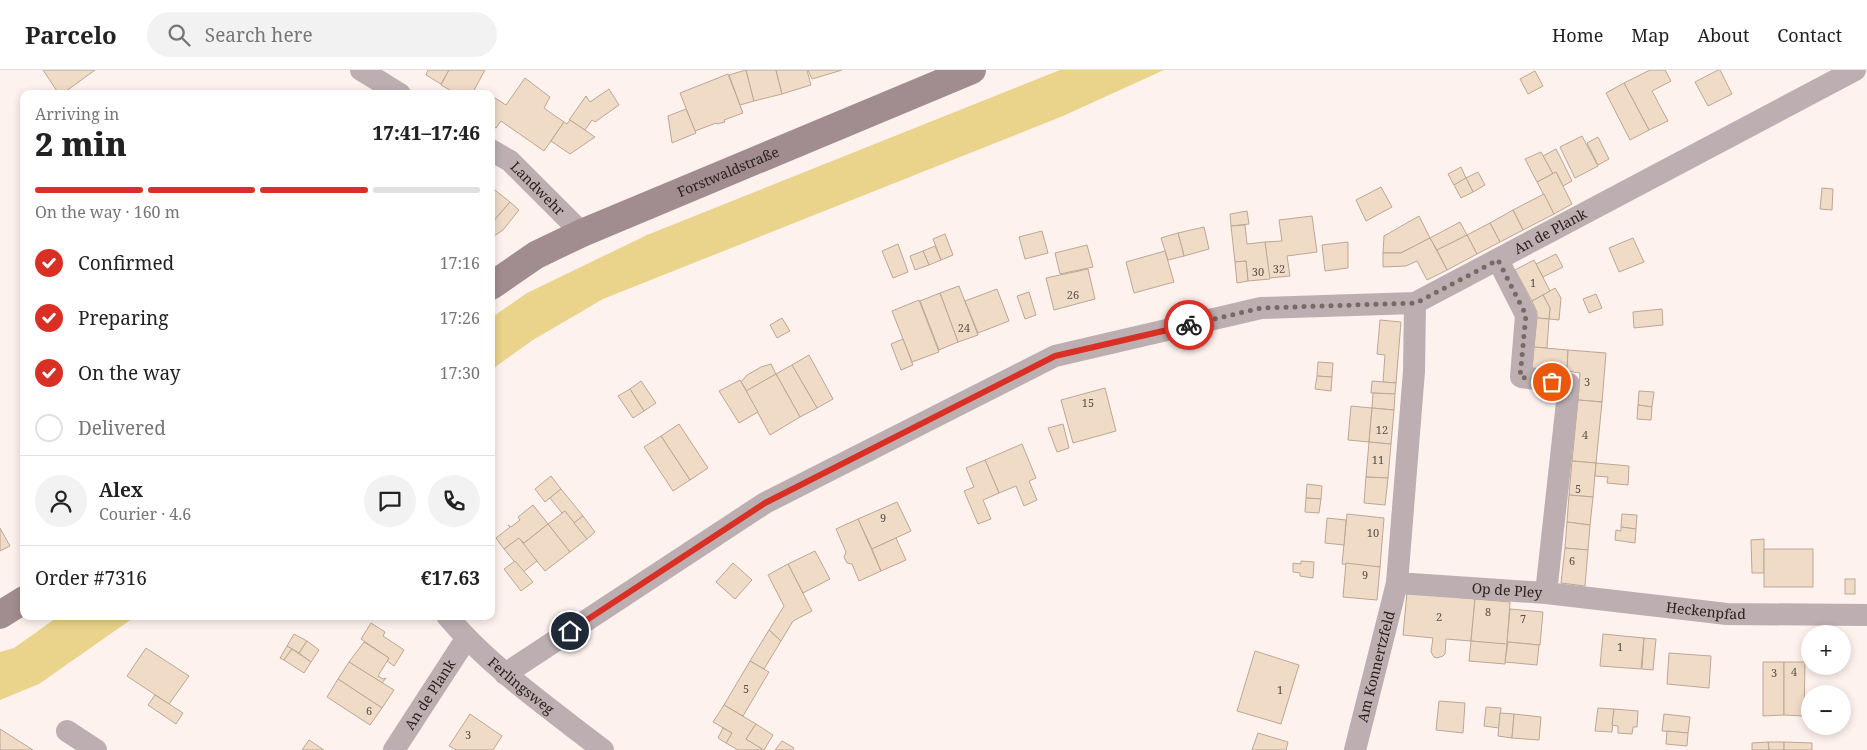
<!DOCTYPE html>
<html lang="en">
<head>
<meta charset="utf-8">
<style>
  body { margin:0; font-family:"Noto Serif",serif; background:#f2f2f2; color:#222; height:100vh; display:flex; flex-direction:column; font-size:19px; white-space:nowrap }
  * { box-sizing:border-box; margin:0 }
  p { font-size:16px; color:#767676 }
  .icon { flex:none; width:28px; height:28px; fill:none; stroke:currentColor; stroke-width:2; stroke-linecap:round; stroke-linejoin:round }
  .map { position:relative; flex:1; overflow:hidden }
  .panel { position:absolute; left:20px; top:20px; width:475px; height:530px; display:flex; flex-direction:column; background:#fff; border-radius:10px; box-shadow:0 2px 8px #0003 }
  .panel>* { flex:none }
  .tools { position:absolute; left:1801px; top:555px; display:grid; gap:10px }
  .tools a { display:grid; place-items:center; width:50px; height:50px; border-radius:50%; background:#fff; box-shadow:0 2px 8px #0003; font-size:25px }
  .pin { position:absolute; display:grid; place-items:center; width:42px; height:42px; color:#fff; margin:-21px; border:2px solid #fff; border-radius:50%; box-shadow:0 1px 5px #0007 }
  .courier { position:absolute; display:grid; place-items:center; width:50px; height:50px; margin:-25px; border:4px solid #d93025; border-radius:50%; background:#fff; color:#222; box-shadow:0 1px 6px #0007 }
  .headline em { font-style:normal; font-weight:800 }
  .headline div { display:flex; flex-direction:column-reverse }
  .headline { display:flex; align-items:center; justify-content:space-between; height:85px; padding:0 15px }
  h1 { font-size:32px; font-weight:800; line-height:38px }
  .bar { display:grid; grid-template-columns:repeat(4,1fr); gap:8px 5px; align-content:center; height:60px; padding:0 15px }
  .bar i { height:6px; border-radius:4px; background:#e0e0e0 }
  .bar .current { background:#d93025 }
  .bar p { grid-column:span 4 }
  .line { display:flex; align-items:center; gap:12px; padding:0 15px; border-top:1px solid #e0e0e0 }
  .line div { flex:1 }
  .round { display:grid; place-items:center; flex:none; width:52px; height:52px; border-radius:26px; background:#f2f2f2 }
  ol { padding:0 15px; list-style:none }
  li { display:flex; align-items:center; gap:15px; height:55px }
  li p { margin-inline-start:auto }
  li .icon { padding:5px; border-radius:50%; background:#d93025; color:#fff; stroke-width:4 }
  li:last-child { color:#767676 }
  li i { width:28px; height:28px; border:2px solid #e0e0e0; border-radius:50% }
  header { display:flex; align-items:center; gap:30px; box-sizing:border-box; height:70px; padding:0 25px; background:#fff; border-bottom:1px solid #e0e0e0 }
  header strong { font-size:24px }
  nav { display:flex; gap:28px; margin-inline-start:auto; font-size:18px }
  .search { width:350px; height:45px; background:#f2f2f2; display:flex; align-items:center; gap:12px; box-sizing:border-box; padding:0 18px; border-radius:28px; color:#767676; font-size:19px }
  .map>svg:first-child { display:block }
  .green { fill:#ead48b }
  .building { fill:#f0dbc7; stroke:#bca795 }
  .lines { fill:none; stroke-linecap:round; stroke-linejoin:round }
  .street { stroke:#bdafb1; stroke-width:22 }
  .secondary { stroke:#a18d90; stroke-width:28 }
  .done { stroke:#756a66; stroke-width:5; stroke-dasharray:0 9 }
  .route { stroke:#d93025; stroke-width:6 }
  .labels { text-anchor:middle; stroke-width:4; stroke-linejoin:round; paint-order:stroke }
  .number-label { font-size:11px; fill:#5c4f48 }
  .street-label { font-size:14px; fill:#2b201d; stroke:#fff }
</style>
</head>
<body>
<header>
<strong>Parcelo</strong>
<div class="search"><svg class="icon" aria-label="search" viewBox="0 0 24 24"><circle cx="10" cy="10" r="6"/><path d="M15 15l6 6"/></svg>Search here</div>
<nav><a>Home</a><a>Map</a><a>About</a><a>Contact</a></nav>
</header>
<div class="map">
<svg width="1867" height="680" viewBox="0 0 1867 680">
  <rect width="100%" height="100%" fill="#fef2ee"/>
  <g class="green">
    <path d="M1060 0H1164L1063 46 603 229 533 270 491 300V248L527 223 647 165Z"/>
    <path d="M59 546H136L39 614 0 630V582L14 578Z"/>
  </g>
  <g class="building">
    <path d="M43 0H95L62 24H59Z"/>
    <path d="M428 0H449L441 14 426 5Z"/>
    <path d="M449 0H485L472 24H462L456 20 455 23 441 15Z"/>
    <path d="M746 0 754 31 740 35 729 5Z"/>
    <path d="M746 0H776L782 24 754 31Z"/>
    <path d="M776 0H807L811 15 782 24Z"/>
    <path d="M808 0H842L812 9Z"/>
    <path d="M1650 0H1665L1671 11 1652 21 1668 51 1649 60 1624 13Z"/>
    <path d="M1718 0H1720L1732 24 1708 36 1695 12Z"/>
    <path d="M1535 1 1543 16 1528 24 1520 9Z"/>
    <path d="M728 4 743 43 724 50 725 52 717 54 716 53 695 61 680 23Z"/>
    <path d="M525 8 550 27 544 38 564 52 544 81 501 51 496 58 491 55V36L495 28 506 35Z"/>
    <path d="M1624 13 1649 60 1630 70 1606 23Z"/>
    <path d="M609 19 619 35 595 52 592 50 585 60 569 50 586 26 590 32Z"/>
    <path d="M686 39 696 63 672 73 668 46Z"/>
    <path d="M570 50 595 67 570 84 551 71 564 52 567 54Z"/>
    <path d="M1582 66 1598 96 1575 108 1560 77Z"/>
    <path d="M1598 67 1609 89 1598 95 1587 73Z"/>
    <path d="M1556 79 1572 111 1563 116 1556 102 1553 104 1543 86Z"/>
    <path d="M1541 82 1553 104 1537 112 1525 89Z"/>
    <path d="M1461 97 1466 108 1454 115 1448 104Z"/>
    <path d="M1478 102 1485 115 1473 122 1466 108Z"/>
    <path d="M1556 102 1572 134 1554 144 1537 112Z"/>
    <path d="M1466 108 1473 122 1461 128 1454 115Z"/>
    <path d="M491 117 510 132 491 154Z"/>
    <path d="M1381 117 1392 137 1366 151 1356 130Z"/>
    <path d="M1822 118 1833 119 1832 140 1820 139Z"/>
    <path d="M1544 124 1554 144 1523 160 1513 140Z"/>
    <path d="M510 132 519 140 503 160 494 166 491 164V154Z"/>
    <path d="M1513 140 1523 160 1500 172 1490 153Z"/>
    <path d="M1247 141 1249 154 1231 156 1230 144Z"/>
    <path d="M1312 146 1317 182 1287 186 1290 206 1269 208 1265 172 1282 171 1279 150Z"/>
    <path d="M1419 146 1430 168 1401 183H1383L1384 166Z"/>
    <path d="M1460 152 1467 165 1437 180 1430 168Z"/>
    <path d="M1490 153 1500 172 1477 184 1467 165Z"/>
    <path d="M1245 155 1247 174 1265 172 1270 209 1248 211 1246 191 1235 192 1231 156Z"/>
    <path d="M1204 157 1209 179 1184 186 1178 163Z"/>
    <path d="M1042 161 1048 183 1025 189 1019 167Z"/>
    <path d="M1178 163 1184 186 1168 190 1161 168Z"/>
    <path d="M945 164 953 185 941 190 933 169Z"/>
    <path d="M1467 165 1477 184 1447 200 1437 180Z"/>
    <path d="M1430 168 1447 200 1427 210 1417 191 1406 196 1383 197V183H1401Z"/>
    <path d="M1633 168 1644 192 1619 202 1609 178Z"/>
    <path d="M1348 172V198L1325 201 1322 175Z"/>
    <path d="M898 174 908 202 893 208 882 181Z"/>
    <path d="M1087 175 1093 197 1060 204 1055 183Z"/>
    <path d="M935 176 941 190 929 195 923 181Z"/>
    <path d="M923 181 929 195 915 200 910 186Z"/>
    <path d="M1165 181 1174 212 1134 223 1126 192Z"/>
    <path d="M1556 184 1563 197 1543 207 1536 194Z"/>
    <path d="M1534 190 1550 221 1532 231 1515 200Z"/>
    <path d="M1246 191 1248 211 1237 213 1235 192Z"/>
    <path d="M1088 199 1095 229 1054 240 1046 208Z"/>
    <path d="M959 216 978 265 958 272 940 223Z"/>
    <path d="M1555 218 1561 228 1559 250 1549 249 1550 238 1543 225Z"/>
    <path d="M997 219 1009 251 978 263 965 231Z"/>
    <path d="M1029 222 1036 245 1025 249 1017 226Z"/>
    <path d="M940 223 958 272 939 280 920 231Z"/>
    <path d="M1596 224 1602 238 1589 243 1583 229Z"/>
    <path d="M1543 225 1550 238 1549 249 1537 248V242L1532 231Z"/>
    <path d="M919 230 939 282 912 292 892 241Z"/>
    <path d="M1662 239 1663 255 1634 258 1633 242Z"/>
    <path d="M782 248 790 261 777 268 770 255Z"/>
    <path d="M1537 248 1549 249 1547 278 1534 277Z"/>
    <path d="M1380 250 1401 252 1396 313 1383 312 1385 285 1377 284Z"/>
    <path d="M903 269 913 295 901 300 891 274Z"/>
    <path d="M1534 277 1568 280 1567 301 1532 298Z"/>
    <path d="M1568 280 1606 283 1602 332 1578 330 1580 303 1567 301Z"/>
    <path d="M809 285 833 329 817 338 792 295Z"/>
    <path d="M1318 292 1333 293 1332 307 1317 306Z"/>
    <path d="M771 294 776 304 747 321 741 312 747 305 761 297Z"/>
    <path d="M792 295 817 338 800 347 776 304Z"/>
    <path d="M776 304 800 347 770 365 746 321Z"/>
    <path d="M1317 306 1332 307 1331 321 1315 319Z"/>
    <path d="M740 310 758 342 739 353 719 321Z"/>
    <path d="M641 311 656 333 644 341 630 319Z"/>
    <path d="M1372 311 1396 313 1395 324 1371 323Z"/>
    <path d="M1105 318 1116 361 1073 373 1061 330Z"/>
    <path d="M630 319 644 341 633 348 618 326Z"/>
    <path d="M1639 321 1654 322 1652 337 1638 335Z"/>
    <path d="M1373 323 1395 324 1394 340 1372 338Z"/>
    <path d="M1578 330 1602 332 1596 393 1572 391Z"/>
    <path d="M1638 335 1652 337 1651 350 1637 349Z"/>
    <path d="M1351 336 1372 338 1369 372 1348 370Z"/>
    <path d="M1372 338 1394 340 1391 374 1369 372Z"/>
    <path d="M679 354 708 398 690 410 661 366Z"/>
    <path d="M1063 354 1069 378 1057 382 1048 358Z"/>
    <path d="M661 366 690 410 673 421 644 377Z"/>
    <path d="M1369 372 1391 374 1388 408 1366 407Z"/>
    <path d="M1022 374 1036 408 1029 411 1037 430 1024 436 1016 416 999 423 985 390Z"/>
    <path d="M985 390 999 423 983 430 991 449 978 454 964 421 974 417 966 398Z"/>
    <path d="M1572 391 1596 393 1593 427 1569 425Z"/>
    <path d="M1596 393 1629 396 1628 415 1607 413 1608 407 1595 406Z"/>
    <path d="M551 406 561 419 545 432 535 419Z"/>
    <path d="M1366 407 1388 408 1385 435 1364 433Z"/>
    <path d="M1307 414 1322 416 1321 429 1306 428Z"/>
    <path d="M561 419 583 446 574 453 565 441 562 443 550 428Z"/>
    <path d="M1569 425 1593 427 1590 455 1567 452Z"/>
    <path d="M1306 428 1321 429 1319 443 1305 442Z"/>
    <path d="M897 432 911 461 872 479 858 449Z"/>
    <path d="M533 435 548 454 524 473 519 468 504 479 496 468 510 457 508 455 511 457 520 450 518 447Z"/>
    <path d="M565 441 587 469 570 482 548 454Z"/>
    <path d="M1347 444 1384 448 1380 497 1342 494Z"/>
    <path d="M1622 444 1637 445 1636 459 1621 457Z"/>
    <path d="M583 446 595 462 587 469 574 453Z"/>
    <path d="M1327 448 1346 450 1344 475 1325 473Z"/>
    <path d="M858 449 881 501 859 511 852 494 847 493 844 487 846 482 836 459Z"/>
    <path d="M1567 452 1590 455 1588 480 1565 478Z"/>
    <path d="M548 454 570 482 545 501 523 474Z"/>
    <path d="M1621 457 1636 459 1635 473 1615 470 1616 460 1621 461Z"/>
    <path d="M0 458 10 476 0 481Z"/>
    <path d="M519 468 537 491 523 502 504 479Z"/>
    <path d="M896 468 906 490 881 501 872 479Z"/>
    <path d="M1764 469V503H1752L1751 470Z"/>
    <path d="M1565 478 1588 480 1585 516 1561 513Z"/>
    <rect x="1764" y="479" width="49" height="38"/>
    <path d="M815 481 830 509 803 523 788 494Z"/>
    <path d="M515 491 533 512 521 521 504 499Z"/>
    <path d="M1301 491 1314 492 1313 508 1300 506V503L1293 502V493L1301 494Z"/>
    <path d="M733 493 752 510 735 529 716 512Z"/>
    <path d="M1346 493 1380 497 1377 530 1343 527Z"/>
    <path d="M788 494 812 541 793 551 781 571 769 560 784 536 768 505Z"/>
    <rect x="1845" y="509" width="10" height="15"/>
    <path d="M1407 523 1475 529 1471 571 1446 569 1445 584 1443 586 1437 588 1434 587 1431 582 1433 568 1403 565Z"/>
    <path d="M1475 529 1510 532 1507 575 1471 571Z"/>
    <path d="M1510 539 1543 542 1540 575 1507 572Z"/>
    <path d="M371 553 385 562 383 566 404 580 394 596 387 591 389 588 361 569Z"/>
    <path d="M769 560 781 571 764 599 750 591Z"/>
    <path d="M294 564 307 571 299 583 287 576Z"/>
    <path d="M1603 564 1644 568 1641 599 1600 596Z"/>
    <path d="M1644 568 1656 569 1653 600 1642 599Z"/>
    <path d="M307 571 319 580 311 592 299 583Z"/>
    <path d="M1471 571 1507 574 1505 594 1469 591Z"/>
    <path d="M364 572 389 588 378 606 383 609 386 608 382 613 349 592Z"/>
    <path d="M1508 572 1539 575 1537 595 1505 592Z"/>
    <path d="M287 576 292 579 284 590 280 588Z"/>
    <path d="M146 578 189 606 169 634 127 606Z"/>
    <path d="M292 579 311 592 304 603 284 590Z"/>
    <path d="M1255 581 1299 595 1281 654 1237 641Z"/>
    <path d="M1669 583 1711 586 1709 618 1667 614Z"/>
    <path d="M750 591 769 602 743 646 724 635Z"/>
    <path d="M349 592 394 620 382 638 338 609Z"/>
    <path d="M1763 592H1784V645L1763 646Z"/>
    <path d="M1784 592H1805L1804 646 1784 645Z"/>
    <path d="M338 609 382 638 370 655 327 627Z"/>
    <path d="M155 625 183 643 176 654 148 635Z"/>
    <path d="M1439 631 1465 633 1463 663 1436 660Z"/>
    <path d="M724 635 756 654 746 669 764 680H738L726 673 732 663 713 652Z"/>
    <path d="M1486 637 1501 638 1499 658 1484 656Z"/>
    <path d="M1598 638 1614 639 1612 662 1595 661Z"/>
    <path d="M1614 639 1638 641 1637 657H1633L1632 664 1618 663V656L1612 655Z"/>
    <path d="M1500 643 1514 644 1512 668 1498 666Z"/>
    <path d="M470 644 502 666 493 680H456L449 676Z"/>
    <path d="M1514 644 1541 647 1539 670 1512 668Z"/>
    <path d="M1664 644 1690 647 1688 663 1662 661Z"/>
    <path d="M756 654 773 665 764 680 746 669Z"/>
    <path d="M723 658 732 663 726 673 718 668Z"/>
    <path d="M0 659 33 680H0Z"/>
    <path d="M1667 661 1688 663 1687 676 1666 674Z"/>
    <path d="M1258 663 1288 672 1286 680H1252Z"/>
    <path d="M309 670 324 680H302Z"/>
    <path d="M782 671 794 678 793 680H775Z"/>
    <path d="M1768 672H1784V680H1769Z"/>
    <path d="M1768 672 1769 680H1752V673Z"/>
    <path d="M1784 672 1812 673V680H1784Z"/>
  </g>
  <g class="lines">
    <g class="street">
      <path d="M361 0 400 24"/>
      <path id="s1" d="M491 80 510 91 582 163"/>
      <path id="s2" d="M1415 233 1414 301 1397 513 1546 523 1569 314 1521 307 1526 245 1498 190"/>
      <path id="s3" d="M1546 523 1727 544 1867 545"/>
      <path id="s4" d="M447 546C491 598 549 638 603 680"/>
      <path id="s5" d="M505 604 765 433 1055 286 1261 238 1415 233 1855 0"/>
      <path d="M67 661 96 680"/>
      <path id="s6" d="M394 680 466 569"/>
      <path id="s7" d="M1355 680 1397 513"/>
    </g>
    <g class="secondary">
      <path id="s8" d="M491 216 536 185 582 163 972 0"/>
      <path d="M0 545 24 530"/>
    </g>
  </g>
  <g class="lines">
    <path class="done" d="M1189 255 1261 238 1416 233 1498 190 1526 245 1520 307 1552 312"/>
    <path class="route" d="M570 561 765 433 1055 286 1189 255"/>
  </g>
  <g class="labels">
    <g class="number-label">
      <text x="1279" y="203">32</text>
      <text x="1258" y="206">30</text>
      <text x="1533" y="217">1</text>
      <text x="1073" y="229">26</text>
      <text x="964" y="262">24</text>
      <text x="1587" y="316">3</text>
      <text x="1088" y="337">15</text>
      <text x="1382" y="364">12</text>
      <text x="1585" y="369">4</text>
      <text x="1378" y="394">11</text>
      <text x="1578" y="423">5</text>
      <text x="883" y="452">9</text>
      <text x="1373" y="467">10</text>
      <text x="1572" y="495">6</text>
      <text x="1365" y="509">9</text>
      <text x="1488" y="546">8</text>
      <text x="1439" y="551">2</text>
      <text x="1523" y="553">7</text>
      <text x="1620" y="581">1</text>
      <text x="1794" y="606">4</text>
      <text x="1774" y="607">3</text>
      <text x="746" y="623">5</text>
      <text x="1280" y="624">1</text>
      <text x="369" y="645">6</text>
      <text x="468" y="669">3</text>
    </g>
    <g class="street-label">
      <text dy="5" stroke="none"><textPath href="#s8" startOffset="264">Forstwaldstraße</textPath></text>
      <text dy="5" stroke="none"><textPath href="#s1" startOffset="61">Landwehr</textPath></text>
      <text dy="5" stroke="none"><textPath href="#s5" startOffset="1155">An de Plank</textPath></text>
      <text dy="5" stroke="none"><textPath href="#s2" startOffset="391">Op de Pley</textPath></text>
      <text dy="5" stroke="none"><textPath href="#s3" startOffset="161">Heckenpfad</textPath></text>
      <text dy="5" stroke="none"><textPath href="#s7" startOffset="86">Am Konnertzfeld</textPath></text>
      <text dy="5" stroke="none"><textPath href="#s4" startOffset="102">Ferlingsweg</textPath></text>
      <text dy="5" stroke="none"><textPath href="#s6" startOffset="66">An de Plank</textPath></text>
    </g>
  </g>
</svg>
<div class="tools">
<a>+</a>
<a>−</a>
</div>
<div class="pin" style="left:1552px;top:312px;background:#ea580c"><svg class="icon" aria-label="bag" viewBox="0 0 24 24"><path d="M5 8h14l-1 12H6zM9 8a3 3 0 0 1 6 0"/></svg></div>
<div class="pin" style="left:570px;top:561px;background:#1f2937"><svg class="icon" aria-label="home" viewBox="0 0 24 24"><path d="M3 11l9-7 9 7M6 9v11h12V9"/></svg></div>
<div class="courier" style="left:1189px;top:255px"><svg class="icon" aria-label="bike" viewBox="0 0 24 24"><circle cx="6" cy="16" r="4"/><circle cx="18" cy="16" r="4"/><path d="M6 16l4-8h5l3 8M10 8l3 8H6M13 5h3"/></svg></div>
<section class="panel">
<div class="headline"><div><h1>2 min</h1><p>Arriving in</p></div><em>17:41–17:46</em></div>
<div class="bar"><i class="current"></i><i class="current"></i><i class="current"></i><i></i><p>On the way · 160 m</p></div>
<ol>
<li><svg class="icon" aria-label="check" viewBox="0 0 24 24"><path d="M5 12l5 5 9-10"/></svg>Confirmed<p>17:16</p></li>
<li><svg class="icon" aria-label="check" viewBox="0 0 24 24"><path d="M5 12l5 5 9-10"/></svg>Preparing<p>17:26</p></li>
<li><svg class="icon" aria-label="check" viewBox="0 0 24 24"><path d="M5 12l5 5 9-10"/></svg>On the way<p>17:30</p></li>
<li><i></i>Delivered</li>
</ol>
<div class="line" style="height:90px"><a class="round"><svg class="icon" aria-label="person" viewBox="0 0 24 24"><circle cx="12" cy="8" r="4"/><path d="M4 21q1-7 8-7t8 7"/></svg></a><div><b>Alex</b><p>Courier · 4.6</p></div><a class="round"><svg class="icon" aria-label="chat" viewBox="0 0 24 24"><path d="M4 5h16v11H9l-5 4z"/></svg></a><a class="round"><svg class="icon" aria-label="phone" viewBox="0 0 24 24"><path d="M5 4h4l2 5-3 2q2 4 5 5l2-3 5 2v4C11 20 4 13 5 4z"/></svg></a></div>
<div class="line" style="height:65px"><div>Order #7316</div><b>€17.63</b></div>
</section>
</div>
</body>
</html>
